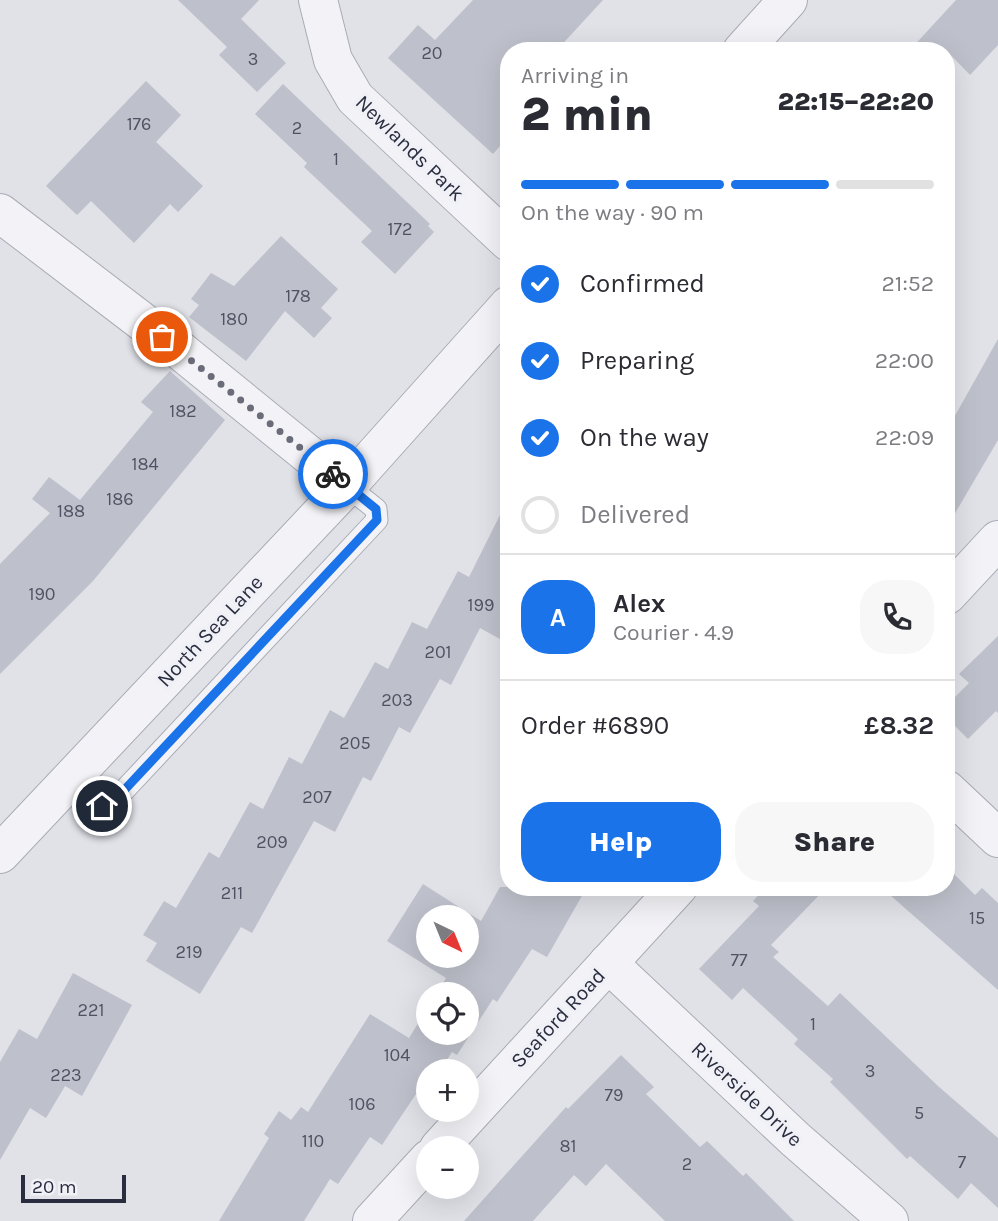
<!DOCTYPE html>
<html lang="en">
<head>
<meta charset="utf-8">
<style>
  body { margin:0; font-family:Karla,sans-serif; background:#f7f7f7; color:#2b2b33; height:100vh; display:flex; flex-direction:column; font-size:26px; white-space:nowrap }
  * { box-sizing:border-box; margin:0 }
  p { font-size:23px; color:#7c7c81 }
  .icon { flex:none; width:38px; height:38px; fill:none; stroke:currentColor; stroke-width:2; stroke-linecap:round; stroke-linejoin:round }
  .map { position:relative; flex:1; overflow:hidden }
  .details { position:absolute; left:500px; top:42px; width:455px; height:854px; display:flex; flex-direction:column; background:#fff; border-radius:28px; box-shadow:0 7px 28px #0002 }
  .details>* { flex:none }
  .needle { width:46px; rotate:137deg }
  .fabs { position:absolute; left:416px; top:905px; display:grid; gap:14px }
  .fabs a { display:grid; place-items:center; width:63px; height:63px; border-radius:50%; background:#fff; box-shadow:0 7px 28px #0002; font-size:35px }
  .scale { position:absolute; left:21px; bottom:18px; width:105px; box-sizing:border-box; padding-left:7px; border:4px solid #2a2d3f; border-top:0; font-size:19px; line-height:24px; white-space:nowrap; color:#2a2d3f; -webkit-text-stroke:5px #f0f1f6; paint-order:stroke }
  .pin { position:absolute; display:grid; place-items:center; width:60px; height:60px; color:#fff; margin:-30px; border:4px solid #fff; border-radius:50%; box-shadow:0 2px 7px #0007 }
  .courier { position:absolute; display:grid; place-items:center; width:70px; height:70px; margin:-35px; border:5px solid #1a73e8; border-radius:50%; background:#fff; color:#222; box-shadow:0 2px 9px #0007 }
  .overview em { font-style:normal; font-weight:800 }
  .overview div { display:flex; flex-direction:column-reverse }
  .overview { display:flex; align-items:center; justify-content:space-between; height:119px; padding:0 21px }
  h1 { font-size:46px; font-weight:800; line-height:52px }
  .bar { display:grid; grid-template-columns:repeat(4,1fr); gap:10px 7px; align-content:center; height:84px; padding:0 21px }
  .bar i { height:9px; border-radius:5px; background:#e1e1e2 }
  .bar .active { background:#1a73e8 }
  .bar p { grid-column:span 4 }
  .line { display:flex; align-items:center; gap:18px; padding:0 21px; border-top:2px solid #e1e1e2 }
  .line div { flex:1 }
  .round { display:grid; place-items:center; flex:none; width:74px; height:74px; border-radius:28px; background:#f7f7f7 }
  ol { padding:0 21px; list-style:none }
  li { display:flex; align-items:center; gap:21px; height:77px }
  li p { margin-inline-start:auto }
  li .icon { padding:7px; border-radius:50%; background:#1a73e8; color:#fff; stroke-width:4 }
  li:last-child { color:#7c7c81 }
  li i { width:38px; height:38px; border:4px solid #e1e1e2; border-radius:50% }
  .button { display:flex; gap:14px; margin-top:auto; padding:14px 21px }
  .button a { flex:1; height:80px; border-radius:28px; background:#1a73e8; color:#fff; font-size:28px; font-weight:800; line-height:80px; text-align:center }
  .button a+a { background:#f7f7f7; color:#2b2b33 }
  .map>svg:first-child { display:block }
  .building { fill:#bec0cb; fill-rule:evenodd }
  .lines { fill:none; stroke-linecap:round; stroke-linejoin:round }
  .service-casing { stroke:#a9acb5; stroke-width:23 }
  .minor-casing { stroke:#a9acb5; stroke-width:40 }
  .tertiary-casing { stroke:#a9acb5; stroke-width:40 }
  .service { stroke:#f3f3f7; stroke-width:21 }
  .minor { stroke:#f3f3f7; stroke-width:38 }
  .tertiary { stroke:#f3f3f7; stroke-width:38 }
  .done { stroke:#6a6c7a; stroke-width:7; stroke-dasharray:0 12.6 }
  .route { stroke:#1a73e8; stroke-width:9 }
  .labels { text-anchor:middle; stroke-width:7; stroke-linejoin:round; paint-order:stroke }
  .number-label { font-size:18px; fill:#4f5262 }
  .street-label { font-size:21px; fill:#2a2d3f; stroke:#f0f1f6 }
</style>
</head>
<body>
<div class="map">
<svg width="998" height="1221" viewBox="0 0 998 1221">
  <rect width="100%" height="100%" fill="#e0e2e8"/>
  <g class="building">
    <path d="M178 0H259L241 19 286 63 257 92 219 55 227 47Z"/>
    <path d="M473 0H603L556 51H509V136L493 154 388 58 418 25 435 40Z"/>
    <path d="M956 0H998V45L970 75 947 51H909Z"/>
    <path d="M146 81 181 115 156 142 203 186 178 212 170 204 134 243 91 201 77 215 46 186Z"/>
    <path d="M283 84 430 224 428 226 434 232 395 274 361 242 372 231 304 167 307 163 255 114Z"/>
    <path d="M281 236 338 289 321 308 332 318 314 338 285 311 246 361 189 317 199 305 191 299 211 273 234 286Z"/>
    <path d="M998 339V440L947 527V430Z"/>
    <path d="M170 371 225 420 93 581 0 674V564L50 513 32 499 49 477 80 500 153 412 141 402Z"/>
    <path d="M509 497V644L480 628 451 685 440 679 410 733 399 727 371 781 363 777 335 832 314 821 252 933 241 927 200 994 146 961 157 943 143 935 164 901 176 908 209 852 219 858 250 802 263 809 289 757 302 764 330 710 344 718 375 662 388 669 412 622 427 629 458 571 469 577Z"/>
    <path d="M998 636V713L996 711 968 739 947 718V705L969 683 959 674Z"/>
    <path d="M947 867 975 895 982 888 998 903V990L881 887H947Z"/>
    <path d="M423 884 481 921 500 887H587L547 957 532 949 497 1002 493 999 457 1055 452 1052 440 1071H429V1090L425 1095 418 1091 382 1145 370 1137 338 1184 330 1179 304 1221H219L269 1138 264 1134 279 1111 291 1120 301 1107 308 1112 370 1014 409 1038 429 1006V1032H467V994H436L446 978 387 941ZM429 917H467V956H429Z"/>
    <path d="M766 887H827L771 945 779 952 773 957 828 1006 840 993 938 1086 998 1138V1208L971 1183 958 1199 910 1156 907 1159 830 1082 833 1079 794 1044 798 1039 743 988 732 1000 699 969 759 906 753 901Z"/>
    <path d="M73 973 132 1005 82 1096 65 1086 46 1118 30 1108 0 1160V1062L19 1029 37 1039Z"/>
    <path d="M621 1055 654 1087 646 1094 700 1147 707 1141 743 1176 746 1173 794 1221H665L606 1164 586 1186 574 1175 533 1221H464L566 1107 568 1109Z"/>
  </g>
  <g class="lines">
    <g class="service-casing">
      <path id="service" d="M72 777 102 806 115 800 377 520 376 509 347 486"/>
    </g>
    <g class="minor-casing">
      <g id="minor">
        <path d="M318 0 333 60 355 98 509 242"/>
        <path d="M0 213 182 352 347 486"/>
        <path d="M947 595 998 540"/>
        <path d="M947 790 998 838"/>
        <path d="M608 963 795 1139 889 1221"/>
        <path d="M439 1148 678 887"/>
        <path d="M372 1221 429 1159"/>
      </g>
    </g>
    <g class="tertiary-casing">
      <g id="tertiary">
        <path d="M742 51 788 0"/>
        <path d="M0 854 347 486 509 305"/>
      </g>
    </g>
    <use href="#service" class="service"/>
    <use href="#minor" class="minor"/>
    <use href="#tertiary" class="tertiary"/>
  </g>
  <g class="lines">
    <path class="done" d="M162 337 333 474"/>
    <path class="route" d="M102 806 115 800 377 520 376 509 333 474"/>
  </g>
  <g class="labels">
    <g class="number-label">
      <text x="432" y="59">20</text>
      <text x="253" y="65">3</text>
      <text x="139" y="130">176</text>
      <text x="297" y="134">2</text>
      <text x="336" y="165">1</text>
      <text x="400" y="235">172</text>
      <text x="298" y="302">178</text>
      <text x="234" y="325">180</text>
      <text x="183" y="417">182</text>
      <text x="145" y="470">184</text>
      <text x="120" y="505">186</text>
      <text x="71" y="517">188</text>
      <text x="42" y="600">190</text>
      <text x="481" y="611">199</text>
      <text x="438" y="658">201</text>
      <text x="397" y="706">203</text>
      <text x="355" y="749">205</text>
      <text x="317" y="803">207</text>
      <text x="272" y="848">209</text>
      <text x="232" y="899">211</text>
      <text x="977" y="924">15</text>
      <text x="189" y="958">219</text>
      <text x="739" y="966">77</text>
      <text x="91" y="1016">221</text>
      <text x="813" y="1030">1</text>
      <text x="397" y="1061">104</text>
      <text x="870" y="1077">3</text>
      <text x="66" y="1081">223</text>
      <text x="614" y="1101">79</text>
      <text x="362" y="1110">106</text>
      <text x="919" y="1119">5</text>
      <text x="313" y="1147">110</text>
      <text x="568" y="1152">81</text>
      <text x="962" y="1168">7</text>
      <text x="687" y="1170">2</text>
    </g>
    <g class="street-label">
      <text transform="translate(410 148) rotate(44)" y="7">Newlands Park</text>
      <text transform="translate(210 631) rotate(-47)" y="7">North Sea Lane</text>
      <text transform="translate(558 1018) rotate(-47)" y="7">Seaford Road</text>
      <text transform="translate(747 1094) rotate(43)" y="7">Riverside Drive</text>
    </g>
  </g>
</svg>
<div class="fabs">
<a><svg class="needle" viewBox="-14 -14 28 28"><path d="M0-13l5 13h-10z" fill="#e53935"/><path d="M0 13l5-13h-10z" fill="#7c7c81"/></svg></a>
<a><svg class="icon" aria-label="locate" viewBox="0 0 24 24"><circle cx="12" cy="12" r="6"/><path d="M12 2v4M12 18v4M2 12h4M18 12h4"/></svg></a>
<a>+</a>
<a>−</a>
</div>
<div class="scale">20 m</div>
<div class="pin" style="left:162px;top:337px;background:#ea580c"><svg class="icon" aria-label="bag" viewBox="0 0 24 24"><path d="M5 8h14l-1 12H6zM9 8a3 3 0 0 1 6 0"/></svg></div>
<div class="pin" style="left:102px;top:806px;background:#1f2937"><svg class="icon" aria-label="home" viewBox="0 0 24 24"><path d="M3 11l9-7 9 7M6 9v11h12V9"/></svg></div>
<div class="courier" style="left:333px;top:474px"><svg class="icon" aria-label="bike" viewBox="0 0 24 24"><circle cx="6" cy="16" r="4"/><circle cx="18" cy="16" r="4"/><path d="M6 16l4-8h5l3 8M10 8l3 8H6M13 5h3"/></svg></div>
<section class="details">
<div class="overview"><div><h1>2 min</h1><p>Arriving in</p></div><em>22:15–22:20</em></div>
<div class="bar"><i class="active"></i><i class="active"></i><i class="active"></i><i></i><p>On the way · 90 m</p></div>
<ol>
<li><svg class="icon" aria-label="check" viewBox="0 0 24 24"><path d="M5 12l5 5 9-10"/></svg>Confirmed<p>21:52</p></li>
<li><svg class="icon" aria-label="check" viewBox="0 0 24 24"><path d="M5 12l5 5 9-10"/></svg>Preparing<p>22:00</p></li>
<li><svg class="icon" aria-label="check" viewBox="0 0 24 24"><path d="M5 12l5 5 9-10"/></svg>On the way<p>22:09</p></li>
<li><i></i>Delivered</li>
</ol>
<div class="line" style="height:126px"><b class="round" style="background:#1a73e8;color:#fff">A</b><div><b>Alex</b><p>Courier · 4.9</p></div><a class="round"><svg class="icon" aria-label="phone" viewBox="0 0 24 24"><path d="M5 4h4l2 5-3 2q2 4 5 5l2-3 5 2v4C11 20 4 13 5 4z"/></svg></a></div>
<div class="line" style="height:91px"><div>Order #6890</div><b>£8.32</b></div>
<div class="button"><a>Help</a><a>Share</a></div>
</section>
</div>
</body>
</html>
